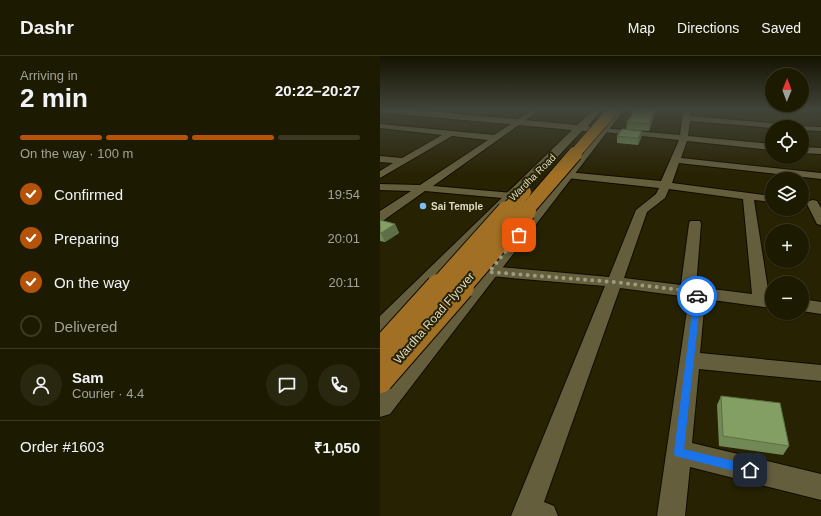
<!DOCTYPE html>
<html lang="en">
<head>
<meta charset="utf-8">
<style>
  body { margin:0; font-family:Arial,sans-serif; background:#2a2711; color:#f1f3f6; height:100vh; display:flex; flex-direction:column; font-size:15px; white-space:nowrap }
  * { box-sizing:border-box; margin:0 }
  p { font-size:13px; color:#a0a199 }
  .icon { flex:none; width:22px; height:22px; fill:none; stroke:currentColor; stroke-width:2; stroke-linecap:round; stroke-linejoin:round }
  .map { position:relative; flex:1; overflow:hidden }
  .drawer { display:flex; flex-direction:column; background:#1d1a02; width:380px }
  .drawer>* { flex:none }
  .needle { width:26px; rotate:1deg }
  .controls { position:absolute; left:385px; top:12px; display:grid; gap:8px }
  .controls a { display:grid; place-items:center; width:44px; height:44px; border-radius:50%; background:#1d1a02; box-shadow:0 1px 3px #0004,0 0 0 1px #3b3824; font-size:20px }
  .pin { position:absolute; display:grid; place-items:center; width:34px; height:34px; color:#fff; margin:-17px; border-radius:8px; box-shadow:0 2px 6px #0006 }
  .courier { position:absolute; display:grid; place-items:center; width:40px; height:40px; margin:-20px; border:3px solid #1a73e8; border-radius:50%; background:#fff; color:#222; box-shadow:0 1px 5px #0007 }
  .head em { font-style:normal; font-weight:600 }
  .head div { display:flex; flex-direction:column-reverse }
  .head { display:flex; align-items:center; justify-content:space-between; height:68px; padding:0 20px }
  h1 { font-size:26px; font-weight:600; line-height:30px }
  .bar { display:grid; grid-template-columns:repeat(4,1fr); gap:6px 4px; align-content:center; height:48px; padding:0 20px }
  .bar i { height:5px; border-radius:3px; background:#3b3824 }
  .bar .selected { background:#b45309 }
  .bar p { grid-column:span 4 }
  .line { display:flex; align-items:center; gap:10px; padding:0 20px; border-top:1px solid #3b3824 }
  .line div { flex:1 }
  .round { display:grid; place-items:center; flex:none; width:42px; height:42px; border-radius:21px; background:#2a2711 }
  ol { padding:0 20px; list-style:none }
  li { display:flex; align-items:center; gap:12px; height:44px }
  li p { margin-inline-start:auto }
  li .icon { padding:4px; border-radius:50%; background:#b45309; color:#fff; stroke-width:4 }
  li:last-child { color:#a0a199 }
  li i { width:22px; height:22px; border:2px solid #3b3824; border-radius:50% }
  header { display:flex; align-items:center; gap:24px; box-sizing:border-box; height:56px; padding:0 20px; background:#1d1a02; border-bottom:1px solid #3b3824 }
  header strong { font-size:19px }
  nav { display:flex; gap:22px; margin-inline-start:auto; font-size:14px }
  main { display:flex; flex:1; min-height:0 }
  .map>svg:first-child { display:block }
  .built { fill:#2f2800 }
  .lines { fill:none; stroke-linecap:round; stroke-linejoin:round }
  .minor-casing { stroke:#0f0b00; stroke-width:2 }
  .tertiary-casing { stroke:#0f0b00; stroke-width:2 }
  .minor { fill:#645e3d; fill-rule:evenodd }
  .tertiary { fill:#645e3d; fill-rule:evenodd }
  .rail-far3 { stroke:#bab8a2; stroke-width:1.5; stroke-dasharray:4 2; stroke-linecap:butt }
  .rail-far2 { stroke:#bab8a2; stroke-width:2; stroke-dasharray:5.5 2.5; stroke-linecap:butt }
  .rail-far1 { stroke:#bab8a2; stroke-width:2.5; stroke-dasharray:7 3.5; stroke-linecap:butt }
  .rail { stroke:#bab8a2; stroke-width:3.5; stroke-dasharray:9 4.5; stroke-linecap:butt }
  .trunk-bridge-far3-casing { stroke:#0f0b00; stroke-width:12; stroke-linecap:butt }
  .trunk-bridge-far2-casing { stroke:#0f0b00; stroke-width:16; stroke-linecap:butt }
  .trunk-bridge-far1-casing { stroke:#0f0b00; stroke-width:22; stroke-linecap:butt }
  .trunk-bridge-casing { stroke:#0f0b00; stroke-width:28; stroke-linecap:butt }
  .trunk-bridge-far3 { stroke:#a17024; stroke-width:11 }
  .trunk-bridge-far2 { stroke:#a17024; stroke-width:14 }
  .trunk-bridge-far1 { stroke:#a17024; stroke-width:20 }
  .trunk-bridge { stroke:#a17024; stroke-width:26 }
  .wall { fill:#728956 }
  .shaded-wall { fill:#5c6f46 }
  .building { fill:#849f64; stroke:#5c6f46 }
  .route { fill:#1a73e8 }
  .done { stroke:#9e9b83; stroke-width:4; stroke-dasharray:0 7.2 }
  .poi-dot { fill:#7abff8; stroke:#272202; stroke-width:1.5 }
  .labels { text-anchor:middle; stroke-width:4; stroke-linejoin:round; paint-order:stroke }
  .far-street-label { font-size:10px; fill:#dedcc9; stroke:#272202 }
  .far-poi-label { font-size:10px; font-weight:bold; fill:#dedcc9; stroke:#272202; text-anchor:start }
  .street-label { font-size:12px; fill:#dedcc9; stroke:#272202 }
</style>
</head>
<body>
<header>
<strong>Dashr</strong>
<nav><a>Map</a><a>Directions</a><a>Saved</a></nav>
</header>
<main>
<section class="drawer">
<div class="head"><div><h1>2 min</h1><p>Arriving in</p></div><em>20:22–20:27</em></div>
<div class="bar"><i class="selected"></i><i class="selected"></i><i class="selected"></i><i></i><p>On the way · 100 m</p></div>
<ol>
<li><svg class="icon" aria-label="check" viewBox="0 0 24 24"><path d="M5 12l5 5 9-10"/></svg>Confirmed<p>19:54</p></li>
<li><svg class="icon" aria-label="check" viewBox="0 0 24 24"><path d="M5 12l5 5 9-10"/></svg>Preparing<p>20:01</p></li>
<li><svg class="icon" aria-label="check" viewBox="0 0 24 24"><path d="M5 12l5 5 9-10"/></svg>On the way<p>20:11</p></li>
<li><i></i>Delivered</li>
</ol>
<div class="line" style="height:72px"><a class="round"><svg class="icon" aria-label="person" viewBox="0 0 24 24"><circle cx="12" cy="8" r="4"/><path d="M4 21q1-7 8-7t8 7"/></svg></a><div><b>Sam</b><p>Courier · 4.4</p></div><a class="round"><svg class="icon" aria-label="chat" viewBox="0 0 24 24"><path d="M4 5h16v11H9l-5 4z"/></svg></a><a class="round"><svg class="icon" aria-label="phone" viewBox="0 0 24 24"><path d="M5 4h4l2 5-3 2q2 4 5 5l2-3 5 2v4C11 20 4 13 5 4z"/></svg></a></div>
<div class="line" style="height:52px"><div>Order #1603</div><b>₹1,050</b></div>
</section>
<div class="map">
<svg width="441" height="460" viewBox="0 0 441 460">
  <rect width="100%" height="100%" fill="#272202"/>
  <path class="built" d="M360 54H424L439 71 357 64Z"/>
  <g class="lines">
    <g class="minor-casing">
      <g id="minor">
        <path d="M0 54H13L0 58Z"/>
        <path d="M152 54H160L53 130 132 137 136 138 138 140 136 142 132 143 45 135 4 164 0 165V155L31 135 0 134V128L40 129 108 84 72 80 0 122V115L13 107 0 106V100L22 102 62 79 0 72V68L114 79Z"/>
        <path d="M305 54H312L310 60 412 69 416 71 392 72 310 65 308 80 392 88V94L307 85 301 102 441 117V123L299 107 292 127 392 140V146L374 144 389 240H392V252L325 243 320 297 441 309V325L319 313 312 387 441 418V444L310 411 305 460H277L309 241 240 232 164 446 174 450 178 460H131L225 230 109 220 104 218 101 215 104 212 109 210 229 221 256 154 276 138 279 132 187 122 182 119 187 116 281 125 299 84 223 76 219 74 223 72 300 79 302 62ZM289 133 363 143 372 238 316 231 321 168 320 165H310L309 168 301 229 244 222 267 156 285 142Z"/>
        <path d="M422 70 441 71V75L422 74V71H419Z"/>
        <path d="M422 91 441 92V98L422 97Z"/>
        <path d="M433 144 437 145 441 152V169L437 168 427 148 429 145Z"/>
        <path d="M422 243 441 246V258L422 255Z"/>
      </g>
    </g>
    <g class="tertiary-casing">
      <g id="tertiary">
        <path d="M3 54H39L197 69 213 54H222L208 70 212 71 213 73 212 75H202L8 280 0 282V260L192 74 7 57Z"/>
        <path d="M235 54H244L10 358 0 361V329Z"/>
      </g>
    </g>
    <use href="#minor" class="minor"/>
    <use href="#tertiary" class="tertiary"/>
    <path class="rail-far3" d="M187 99 228 54"/>
    <path class="rail-far2" d="M135 156 188 98"/>
    <g class="rail-far1">
      <path d="M59 232 105 181"/>
      <path d="M69 232 136 155"/>
    </g>
    <g class="rail">
      <path d="M0 297 60 231"/>
      <path d="M0 310 70 231"/>
    </g>
    <g class="trunk-bridge-far3-casing">
      <path id="trunk-bridge-far3" d="M194 99 233 54"/>
    </g>
    <g class="trunk-bridge-far2-casing">
      <g id="trunk-bridge-far2">
        <path d="M126 156 144 136"/>
        <path d="M145 156 195 98"/>
      </g>
    </g>
    <g class="trunk-bridge-far1-casing">
      <g id="trunk-bridge-far1">
        <path d="M58 232 127 155"/>
        <path d="M80 232 146 155"/>
      </g>
    </g>
    <g class="trunk-bridge-casing">
      <g id="trunk-bridge">
        <path d="M0 296 59 231"/>
        <path d="M0 324 81 231"/>
      </g>
    </g>
    <use href="#trunk-bridge-far3" class="trunk-bridge-far3"/>
    <use href="#trunk-bridge-far2" class="trunk-bridge-far2"/>
    <use href="#trunk-bridge-far1" class="trunk-bridge-far1"/>
    <use href="#trunk-bridge" class="trunk-bridge"/>
  </g>
  <g class="wall">
    <path d="M276 54 269 75 246 73 247 66Z"/>
    <path d="M262 75 261 82 258 89 237 87V80Z"/>
    <path d="M0 164 15 168 19 177 5 186 0 185Z"/>
    <path d="M341 340 409 390 403 399 339 390 337 349Z"/>
  </g>
  <g class="shaded-wall">
    <path d="M274 54H276L269 75V68Z"/>
    <path d="M262 75 261 82 258 89V82Z"/>
    <path d="M15 168 19 177 5 186 1 177Z"/>
  </g>
  <g class="building">
    <path d="M255 54H274L269 68 247 66Z"/>
    <path d="M242 73 262 75 258 82 237 80Z"/>
    <path d="M0 164 15 168 1 177H0Z"/>
    <path d="M341 340 400 347 409 390 343 380Z"/>
  </g>
  <linearGradient id="sky" x2="0" y2="1"><stop stop-color="#151301"/><stop offset="0.45" stop-color="#414439"/><stop offset="1" stop-color="#414439" stop-opacity="0"/></linearGradient>
  <rect width="441" height="119" fill="url(#sky)"/>
  <path class="route" d="M317 238 321 240 304 393 370 409 373 410 375 414 373 417 370 419 299 401 295 400 294 396 314 240Z"/>
  <g class="lines">
    <path class="done" d="M139 179 109 216 234 226 318 236 317 240"/>
  </g>
  <circle class="poi-dot" cx="43" cy="150" r="4"/>
  <g class="labels">
    <g class="far-street-label">
      <text transform="translate(152 121) rotate(-45)" y="4">Wardha Road</text>
    </g>
    <g class="far-poi-label">
      <text x="51" y="154">Sai Temple</text>
    </g>
    <g class="street-label">
      <text transform="translate(54 262) rotate(-49)" y="4">Wardha Road Flyover</text>
    </g>
  </g>
</svg>
<div class="controls">
<a><svg class="needle" viewBox="-14 -14 28 28"><path d="M0-13l5 13h-10z" fill="#e53935"/><path d="M0 13l5-13h-10z" fill="#a0a199"/></svg></a>
<a><svg class="icon" aria-label="locate" viewBox="0 0 24 24"><circle cx="12" cy="12" r="6"/><path d="M12 2v4M12 18v4M2 12h4M18 12h4"/></svg></a>
<a><svg class="icon" aria-label="layers" viewBox="0 0 24 24"><path d="M12 4l9 5-9 5-9-5zM3 14l9 5 9-5"/></svg></a>
<a>+</a>
<a>−</a>
</div>
<div class="pin" style="left:139px;top:179px;background:#ea580c"><svg class="icon" aria-label="bag" viewBox="0 0 24 24"><path d="M5 8h14l-1 12H6zM9 8a3 3 0 0 1 6 0"/></svg></div>
<div class="pin" style="left:370px;top:414px;background:#1f2937"><svg class="icon" aria-label="home" viewBox="0 0 24 24"><path d="M3 11l9-7 9 7M6 9v11h12V9"/></svg></div>
<div class="courier" style="left:317px;top:240px"><svg class="icon" aria-label="car" viewBox="0 0 24 24"><path d="M5 17H2v-5l4-1 3-4h7l3 4 3 1v5h-3M9 17h6M6 11h13"/><circle cx="7" cy="17" r="2"/><circle cx="17" cy="17" r="2"/></svg></div>
</div>
</main>
</body>
</html>
